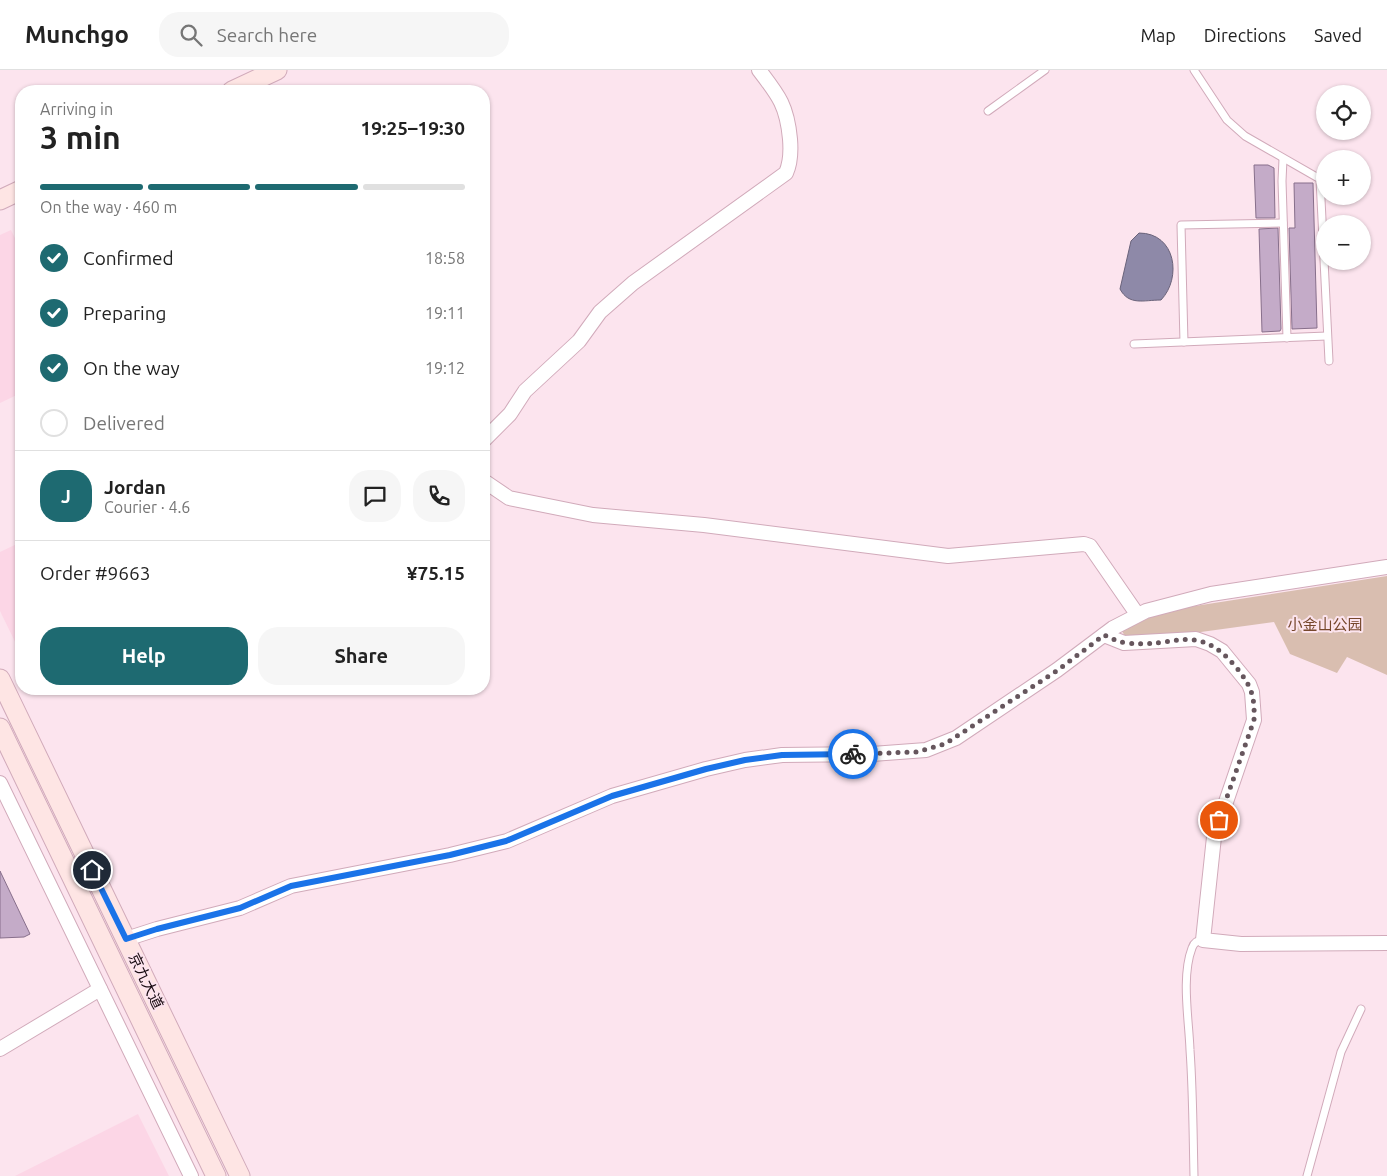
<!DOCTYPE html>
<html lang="en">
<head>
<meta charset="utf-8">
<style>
  body { margin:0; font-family:Ubuntu,"Noto Sans SC",sans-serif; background:#f6f6f6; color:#222; height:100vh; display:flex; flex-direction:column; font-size:19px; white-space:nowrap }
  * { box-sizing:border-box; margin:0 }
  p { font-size:16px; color:#767676 }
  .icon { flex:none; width:28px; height:28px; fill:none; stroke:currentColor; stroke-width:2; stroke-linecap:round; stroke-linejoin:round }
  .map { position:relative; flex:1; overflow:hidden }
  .sheet { position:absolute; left:15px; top:15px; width:475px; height:610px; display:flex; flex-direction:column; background:#fff; border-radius:20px; box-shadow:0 1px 4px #0004 }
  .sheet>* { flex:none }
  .tools { position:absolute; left:1316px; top:15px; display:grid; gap:10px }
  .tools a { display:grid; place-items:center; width:55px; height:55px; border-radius:50%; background:#fff; box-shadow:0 1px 4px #0004; font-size:25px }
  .pin { position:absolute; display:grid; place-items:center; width:42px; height:42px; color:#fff; margin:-21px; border:2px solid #fff; border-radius:50%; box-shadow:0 1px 5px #0007 }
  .courier { position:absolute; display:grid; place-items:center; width:50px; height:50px; margin:-25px; border:4px solid #1a73e8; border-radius:50%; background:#fff; color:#222; box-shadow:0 1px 6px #0007 }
  .headline em { font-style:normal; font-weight:700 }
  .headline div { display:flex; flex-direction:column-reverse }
  .headline { display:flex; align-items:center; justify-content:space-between; height:85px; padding:0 25px }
  h1 { font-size:32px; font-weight:700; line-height:38px }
  .bar { display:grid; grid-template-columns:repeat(4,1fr); gap:8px 5px; align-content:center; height:60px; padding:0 25px }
  .bar i { height:6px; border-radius:4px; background:#e0e0e0 }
  .bar .current { background:#1e6a71 }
  .bar p { grid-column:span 4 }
  .line { display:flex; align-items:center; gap:12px; padding:0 25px; border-top:1px solid #e0e0e0 }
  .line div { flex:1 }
  .round { display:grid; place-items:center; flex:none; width:52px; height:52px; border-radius:20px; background:#f6f6f6 }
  ol { padding:0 25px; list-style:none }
  li { display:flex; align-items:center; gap:15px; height:55px }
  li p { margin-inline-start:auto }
  li .icon { padding:5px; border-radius:50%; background:#1e6a71; color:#fff; stroke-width:4 }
  li:last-child { color:#767676 }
  li i { width:28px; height:28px; border:2px solid #e0e0e0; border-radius:50% }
  .action { display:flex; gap:10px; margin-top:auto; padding:10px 25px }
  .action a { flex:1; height:58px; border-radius:20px; background:#1e6a71; color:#fff; font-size:20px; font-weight:700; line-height:58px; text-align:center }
  .action a+a { background:#f6f6f6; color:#222 }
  header { display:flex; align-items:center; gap:30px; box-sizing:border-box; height:70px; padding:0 25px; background:#fff; border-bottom:1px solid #e0e0e0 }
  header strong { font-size:24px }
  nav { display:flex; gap:28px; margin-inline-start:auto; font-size:18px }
  .search { width:350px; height:45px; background:#f6f6f6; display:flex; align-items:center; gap:12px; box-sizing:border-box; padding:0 18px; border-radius:20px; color:#767676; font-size:19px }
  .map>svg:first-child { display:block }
  .built { fill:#fcd6e6 }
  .green { fill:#d9beb0 }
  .water { fill:#8e89a8; stroke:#6a637a }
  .building { fill:#c4abc8; stroke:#876f8b }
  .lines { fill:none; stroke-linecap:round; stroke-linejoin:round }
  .lane-casing { stroke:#d1aaba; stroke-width:9 }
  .street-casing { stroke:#d1aaba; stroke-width:16 }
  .secondary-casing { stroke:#d1aaba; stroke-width:21 }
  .lane { stroke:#fff; stroke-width:7 }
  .street { stroke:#fff; stroke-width:14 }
  .secondary { stroke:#fee5e4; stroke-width:19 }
  .done { stroke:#66565d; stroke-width:5; stroke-dasharray:0 9 }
  .route { stroke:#1a73e8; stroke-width:6 }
  .labels { text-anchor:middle; stroke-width:4; stroke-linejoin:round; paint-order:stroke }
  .park-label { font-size:15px; fill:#76472c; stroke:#fce4ee }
  .street-label { font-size:15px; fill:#16090f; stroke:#fce4ee }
</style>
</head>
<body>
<header>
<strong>Munchgo</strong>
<div class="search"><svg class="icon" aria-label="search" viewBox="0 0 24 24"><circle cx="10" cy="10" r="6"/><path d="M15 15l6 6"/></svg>Search here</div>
<nav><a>Map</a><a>Directions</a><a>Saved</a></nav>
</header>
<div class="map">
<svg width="1387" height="1106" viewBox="0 0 1387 1106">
  <rect width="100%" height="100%" fill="#fce4ee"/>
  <g class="built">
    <path d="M11 160 21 180V323L0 333V165Z"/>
    <path d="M21 472V584L0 541V482Z"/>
    <path d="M138 1044 169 1106H15Z"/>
  </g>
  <path class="green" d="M1387 506V605L1347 587 1337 603 1290 584 1274 552 1128 572 1122 561 1163 541Z"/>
  <path class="water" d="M1139 163C1176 163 1182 208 1161 230 1144 230 1129 236 1120 219L1131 171Z"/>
  <g class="building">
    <path d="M1254 95H1268L1274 98 1275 148H1256Z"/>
    <path d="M1294 113H1313L1317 258 1292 259 1289 158H1295Z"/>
    <path d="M1278 158 1281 259 1280 261 1262 262 1259 159Z"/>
    <path d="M0 801 30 864 24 867 0 868Z"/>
  </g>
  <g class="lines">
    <g class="lane-casing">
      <g id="lane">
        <path d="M1194 0 1227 50 1245 66 1320 109 1329 291"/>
        <path d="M988 41 1045 0"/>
        <path d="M1283 89 1282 111 1287 268"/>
        <path d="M1184 272 1181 155 1283 153"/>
        <path d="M1134 274 1327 266"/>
        <path d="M1194 1106C1193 1064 1193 1022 1190 980 1189 950 1181 907 1192 878 1194 872 1198 870 1203 870"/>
        <path d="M1307 1106 1341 982 1361 939"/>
      </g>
    </g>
    <g class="street-casing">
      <g id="street">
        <path d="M484 370 510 344 525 321 579 271 600 242 633 213 786 103C791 92 791 81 790 69 787 36 779 26 759 0"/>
        <path d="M484 411 509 428 593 445 704 455 948 486 1084 474 1090 476 1137 544"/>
        <path d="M1104 565 1124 573 1196 569 1210 574 1222 581 1249 614 1252 622 1254 650 1214 767 1203 870 1241 874 1387 873"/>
        <path d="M0 713 191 1106"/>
        <path d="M126 869 157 859 240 838 291 816 450 785 507 771 612 726 706 699 745 690 782 685 872 684 926 680 956 668 1057 600 1113 558 1146 541 1211 524 1387 497"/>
        <path d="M0 979 100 919"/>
      </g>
    </g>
    <g class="secondary-casing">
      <g id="secondary">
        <path d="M232 21 277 0"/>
        <path d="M0 130 21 120"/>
        <path d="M0 609 240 1106"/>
        <path d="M0 658 216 1106"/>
      </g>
    </g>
    <use href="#lane" class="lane"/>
    <use href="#street" class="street"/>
    <use href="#secondary" class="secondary"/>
  </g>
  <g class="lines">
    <path class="done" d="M853 684 917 682 945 674 1058 600 1104 565C1111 568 1118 572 1126 573 1175 579 1196 550 1236 597 1251 616 1255 625 1254 650L1219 750"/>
    <path class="route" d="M92 800 126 869 157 859 240 838 291 816 450 785 506 771 612 726 706 699 745 690 782 685 853 684"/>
  </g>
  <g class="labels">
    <g class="park-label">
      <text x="1325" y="560">小金山公园</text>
    </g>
    <g class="street-label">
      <text transform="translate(146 911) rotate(64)" y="5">京九大道</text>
    </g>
  </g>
</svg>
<div class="tools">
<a><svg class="icon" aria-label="locate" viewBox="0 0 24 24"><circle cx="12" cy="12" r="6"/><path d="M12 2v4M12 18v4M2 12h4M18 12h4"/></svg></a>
<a>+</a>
<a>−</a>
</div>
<div class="pin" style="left:1219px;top:750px;background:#ea580c"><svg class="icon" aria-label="bag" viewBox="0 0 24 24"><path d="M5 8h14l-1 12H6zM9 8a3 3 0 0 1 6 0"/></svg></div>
<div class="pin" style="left:92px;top:800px;background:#1f2937"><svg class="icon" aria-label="home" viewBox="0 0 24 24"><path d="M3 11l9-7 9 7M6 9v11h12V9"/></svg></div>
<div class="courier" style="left:853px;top:684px"><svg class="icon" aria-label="bike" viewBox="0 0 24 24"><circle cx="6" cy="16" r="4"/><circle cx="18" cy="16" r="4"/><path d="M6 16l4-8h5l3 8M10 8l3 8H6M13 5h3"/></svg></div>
<section class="sheet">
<div class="headline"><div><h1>3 min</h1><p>Arriving in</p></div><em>19:25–19:30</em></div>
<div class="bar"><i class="current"></i><i class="current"></i><i class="current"></i><i></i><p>On the way · 460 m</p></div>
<ol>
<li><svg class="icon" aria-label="check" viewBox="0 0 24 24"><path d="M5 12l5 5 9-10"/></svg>Confirmed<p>18:58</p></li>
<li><svg class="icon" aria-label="check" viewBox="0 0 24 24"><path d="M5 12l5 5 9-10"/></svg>Preparing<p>19:11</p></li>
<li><svg class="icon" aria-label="check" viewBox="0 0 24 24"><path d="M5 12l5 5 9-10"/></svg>On the way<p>19:12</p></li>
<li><i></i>Delivered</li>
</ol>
<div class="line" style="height:90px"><b class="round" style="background:#1e6a71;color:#fff">J</b><div><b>Jordan</b><p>Courier · 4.6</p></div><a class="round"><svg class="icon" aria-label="chat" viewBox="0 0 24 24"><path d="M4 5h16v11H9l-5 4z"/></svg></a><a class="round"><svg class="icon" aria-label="phone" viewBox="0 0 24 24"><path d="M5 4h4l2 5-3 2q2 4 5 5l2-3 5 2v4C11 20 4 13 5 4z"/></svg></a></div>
<div class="line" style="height:65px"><div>Order #9663</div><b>¥75.15</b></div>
<div class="action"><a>Help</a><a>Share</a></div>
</section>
</div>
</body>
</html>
